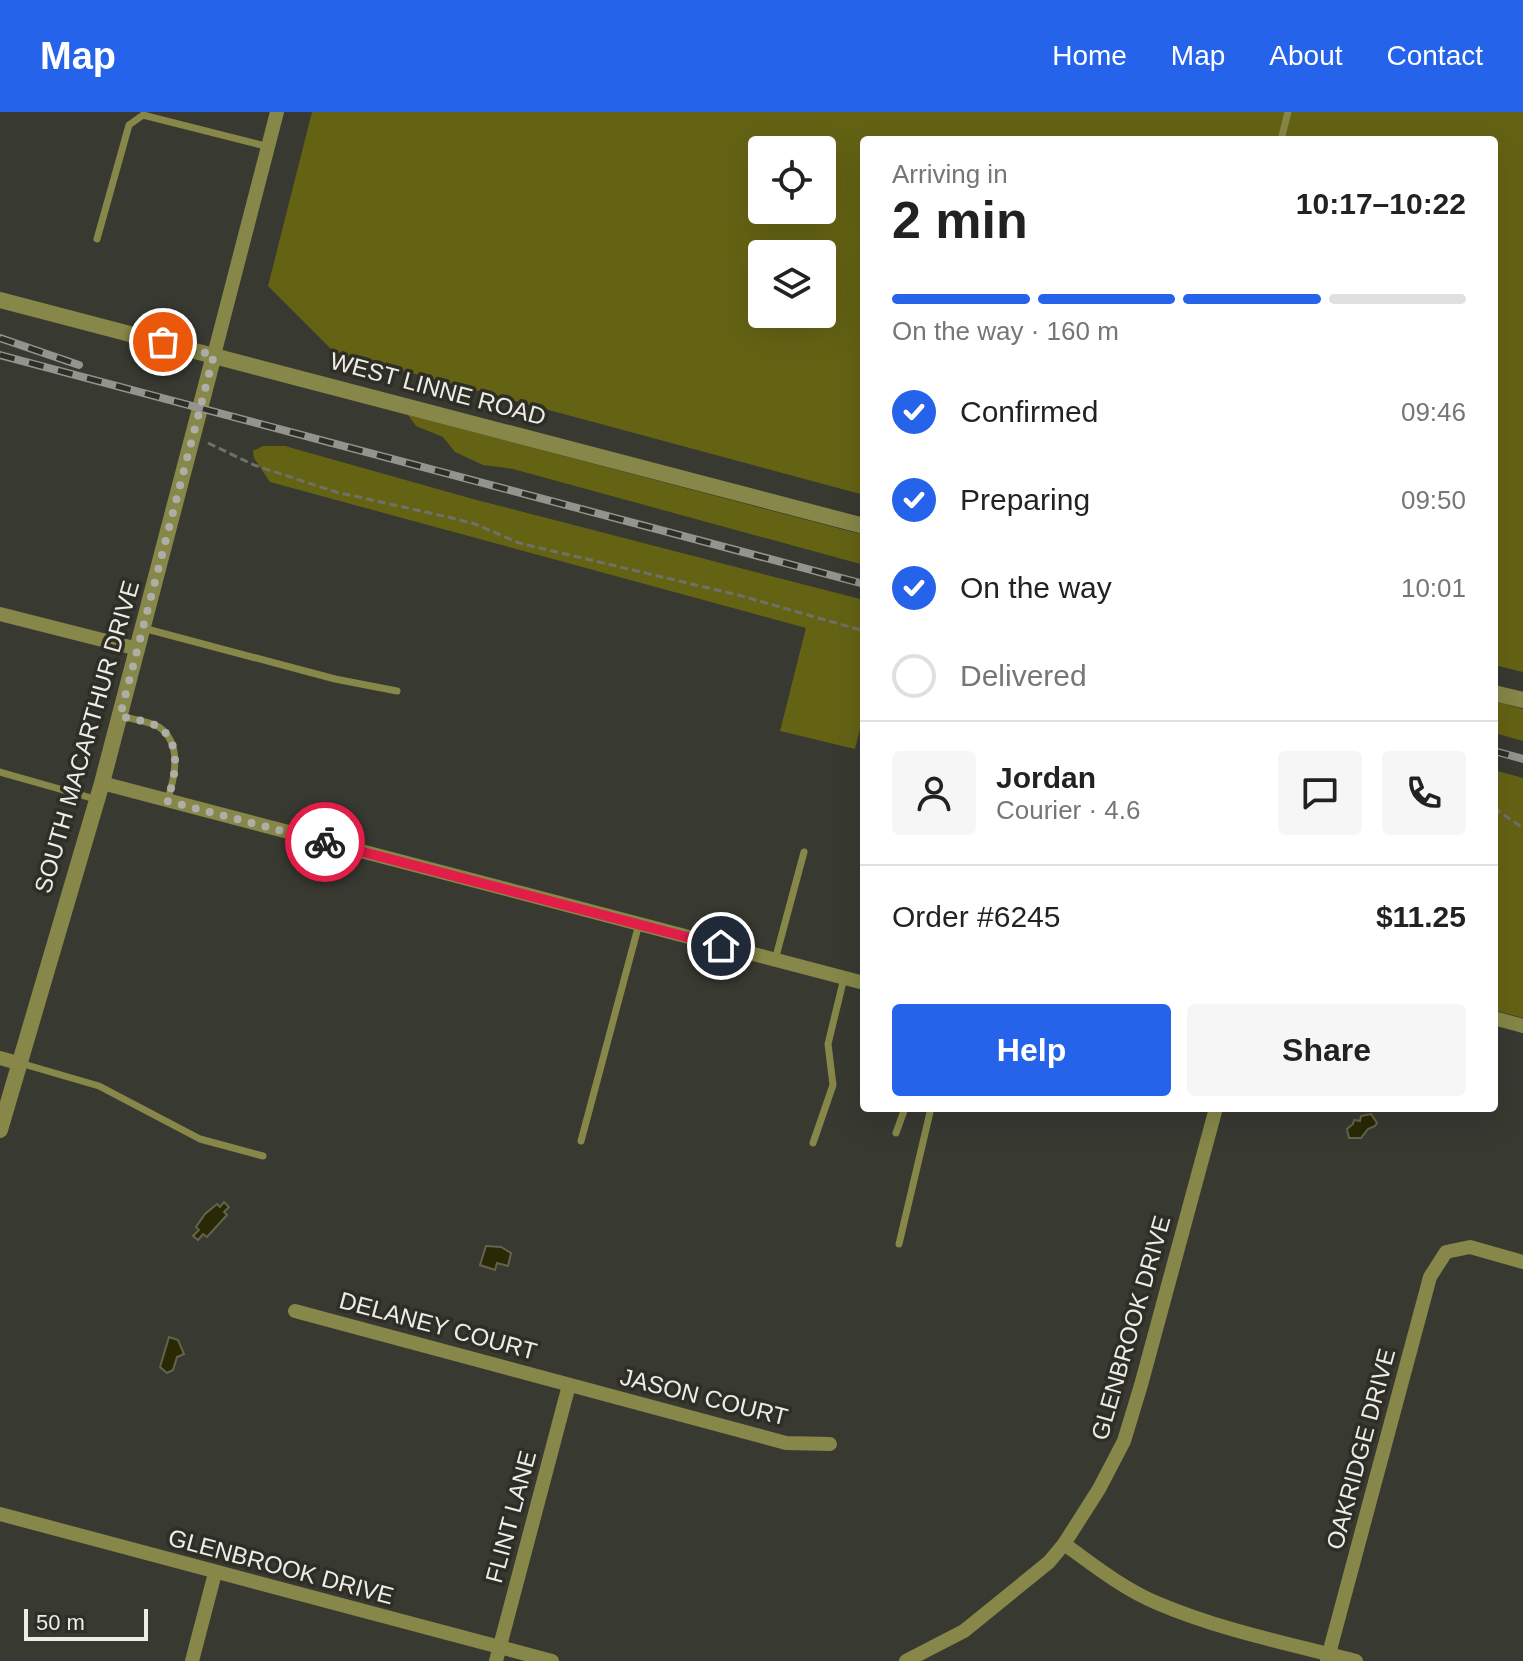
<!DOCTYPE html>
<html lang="en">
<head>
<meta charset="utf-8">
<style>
  body { margin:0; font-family:Helvetica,sans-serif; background:#f6f6f6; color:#222; height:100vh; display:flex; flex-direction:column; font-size:30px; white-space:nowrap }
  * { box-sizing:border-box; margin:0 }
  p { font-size:26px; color:#767676 }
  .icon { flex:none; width:44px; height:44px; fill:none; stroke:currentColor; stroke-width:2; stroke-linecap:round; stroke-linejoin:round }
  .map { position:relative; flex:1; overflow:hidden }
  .details { position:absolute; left:860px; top:24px; width:638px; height:976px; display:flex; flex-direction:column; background:#fff; border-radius:8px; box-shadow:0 8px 32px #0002 }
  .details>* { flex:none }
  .controls { position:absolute; left:748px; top:24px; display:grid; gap:16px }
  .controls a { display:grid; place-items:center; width:88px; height:88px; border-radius:8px; background:#fff; box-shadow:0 8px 32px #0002; font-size:40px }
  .scale { position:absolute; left:24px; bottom:20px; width:124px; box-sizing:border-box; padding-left:8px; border:4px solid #edede8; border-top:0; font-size:22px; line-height:28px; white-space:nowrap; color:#edede8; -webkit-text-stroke:6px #2e2e27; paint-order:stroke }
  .pin { position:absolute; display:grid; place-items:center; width:68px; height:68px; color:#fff; margin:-34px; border:4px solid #fff; border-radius:50%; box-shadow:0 2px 8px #0007 }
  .courier { position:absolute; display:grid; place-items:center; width:80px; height:80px; margin:-40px; border:6px solid #e11d48; border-radius:50%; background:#fff; color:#222; box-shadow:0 2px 10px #0007 }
  .overview em { font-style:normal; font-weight:800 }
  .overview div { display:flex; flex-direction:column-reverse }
  .overview { display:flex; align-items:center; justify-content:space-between; height:136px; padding:0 32px }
  h1 { font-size:52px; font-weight:800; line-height:60px }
  .bar { display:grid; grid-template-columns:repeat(4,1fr); gap:12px 8px; align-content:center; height:96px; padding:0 32px }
  .bar i { height:10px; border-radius:6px; background:#e0e0e0 }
  .bar .active { background:#2563eb }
  .bar p { grid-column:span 4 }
  .line { display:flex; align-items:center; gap:20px; padding:0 32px; border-top:2px solid #e0e0e0 }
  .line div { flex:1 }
  .round { display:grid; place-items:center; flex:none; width:84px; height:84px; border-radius:8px; background:#f6f6f6 }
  ol { padding:0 32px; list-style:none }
  li { display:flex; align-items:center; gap:24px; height:88px }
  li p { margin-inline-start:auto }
  li .icon { padding:8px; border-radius:50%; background:#2563eb; color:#fff; stroke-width:4 }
  li:last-child { color:#767676 }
  li i { width:44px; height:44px; border:4px solid #e0e0e0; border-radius:50% }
  .primary-button { display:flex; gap:16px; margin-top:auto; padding:16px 32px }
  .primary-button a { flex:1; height:92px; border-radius:8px; background:#2563eb; color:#fff; font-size:32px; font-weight:800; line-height:92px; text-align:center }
  .primary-button a+a { background:#f6f6f6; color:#222 }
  header { display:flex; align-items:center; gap:48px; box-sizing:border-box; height:112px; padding:0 40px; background:#2563eb; color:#fff }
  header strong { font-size:38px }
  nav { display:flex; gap:44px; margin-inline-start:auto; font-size:28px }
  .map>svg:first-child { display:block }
  .green { fill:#646314; fill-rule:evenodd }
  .water { fill:#292906; stroke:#64644a; stroke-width:2 }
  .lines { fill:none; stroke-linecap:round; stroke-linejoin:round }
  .path { stroke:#6f7069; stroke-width:3; stroke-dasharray:8 4; stroke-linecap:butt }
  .service { stroke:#868748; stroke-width:7 }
  .minor { stroke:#868748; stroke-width:14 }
  .tertiary { stroke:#868748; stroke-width:16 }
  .rail-casing { stroke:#94948e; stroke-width:8 }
  .rail { stroke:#2e2e27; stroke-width:5; stroke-dasharray:15; stroke-linecap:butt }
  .done { stroke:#aeaea8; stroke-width:8; stroke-dasharray:0 14.4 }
  .route { stroke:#e11d48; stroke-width:10 }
  .labels { text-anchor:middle; stroke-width:7; stroke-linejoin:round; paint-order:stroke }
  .street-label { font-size:24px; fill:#edede8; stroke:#2e2e27 }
</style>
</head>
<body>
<header>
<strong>Map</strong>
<nav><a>Home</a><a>Map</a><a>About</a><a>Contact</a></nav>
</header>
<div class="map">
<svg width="1523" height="1549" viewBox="0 0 1523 1549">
  <rect width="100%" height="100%" fill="#383931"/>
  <g class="green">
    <path d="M312 0H1523V560L1494 553V28H864V383L334 240 268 174ZM762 38H822V98H762ZM762 142H822V202H762Z"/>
    <path d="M408 303 864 423V453L513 357 483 353 455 340 443 325 416 314Z"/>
    <path d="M263 334H285L473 387 864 488V602L855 637 780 619 806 516 270 370 254 346 253 339Z"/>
    <path d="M1494 589 1523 597V629L1494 621Z"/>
    <path d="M1494 658 1523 666V906L1494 898Z"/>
  </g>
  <g class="water">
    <path d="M1371 1002 1377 1011 1375 1014 1368 1017 1361 1026H1349L1347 1017 1353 1012 1354 1008 1360 1009 1361 1004Z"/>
    <path d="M224 1090 229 1095 224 1100 227 1103 207 1125 203 1122 198 1128 193 1124 199 1118 196 1115 205 1102 217 1092 220 1095Z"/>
    <path d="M486 1134 501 1135 511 1141 508 1154 497 1151 495 1158 480 1153Z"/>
    <path d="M169 1225 178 1228 184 1242 177 1245 173 1258 167 1261 160 1255Z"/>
  </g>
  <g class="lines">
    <g class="path">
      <path d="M208 331 254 353 336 380 452 406 475 412 519 431 738 483 864 519"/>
      <path d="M1494 696 1523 716"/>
    </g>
    <g class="service">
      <path d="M1281 28 1288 0"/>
      <path d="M97 127 129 13 143 3 269 35"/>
      <path d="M143 516 335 567 397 579"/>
      <path d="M120 604C131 607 149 609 159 615 183 632 175 666 167 689"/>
      <path d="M0 660 95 687"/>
      <path d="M775 848 804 740"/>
      <path d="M20 951 99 974 200 1027 263 1044"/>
      <path d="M896 1021 905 996"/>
      <path d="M581 1029 639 812"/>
      <path d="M813 1031 833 973 828 932 844 866"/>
      <path d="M899 1132 931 996"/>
    </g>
    <g class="minor">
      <path d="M214 243 277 0"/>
      <path d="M0 502 138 537"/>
      <path d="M102 671 864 871"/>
      <path d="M1494 906 1523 914"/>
      <path d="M0 946 18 951"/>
      <path d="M295 1199 786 1331 830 1332"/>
      <path d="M0 1402 552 1549"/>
      <path d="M1064 1432C1094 1453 1123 1477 1157 1491 1220 1518 1290 1532 1356 1549"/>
      <path d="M192 1549 215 1461"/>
      <path d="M496 1549 569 1273"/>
      <path d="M906 1549 964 1519 1049 1450 1064 1432 1099 1377 1124 1329 1141 1273 1216 996"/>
      <path d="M1327 1549 1430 1165 1446 1140 1470 1135 1523 1150"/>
    </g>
    <g class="tertiary">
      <path d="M0 188 864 414"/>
      <path d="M1494 581 1523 588"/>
      <path d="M0 1018 102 671 214 243"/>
    </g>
    <g class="rail-casing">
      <g id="rail">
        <path d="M0 226 79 253"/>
        <path d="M0 243 864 472"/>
        <path d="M1494 639 1523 647"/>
      </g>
    </g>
    <use href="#rail" class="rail"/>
  </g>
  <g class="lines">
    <path class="done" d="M163 230 214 243 120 604C131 607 149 609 159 615 183 632 175 666 167 689L325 730"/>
    <path class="route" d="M325 730 721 834"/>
  </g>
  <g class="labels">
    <g class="street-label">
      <text transform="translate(438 277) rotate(15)" y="8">WEST LINNE ROAD</text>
      <text transform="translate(87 625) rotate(-74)" y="8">SOUTH MACARTHUR DRIVE</text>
      <text transform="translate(438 1214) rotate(15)" y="8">DELANEY COURT</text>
      <text transform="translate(1131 1216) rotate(-74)" y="8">GLENBROOK DRIVE</text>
      <text transform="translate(704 1285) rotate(14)" y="8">JASON COURT</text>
      <text transform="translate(1361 1337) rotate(-75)" y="8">OAKRIDGE DRIVE</text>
      <text transform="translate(511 1405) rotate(-75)" y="8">FLINT LANE</text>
      <text transform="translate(281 1455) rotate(15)" y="8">GLENBROOK DRIVE</text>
    </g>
  </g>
</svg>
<div class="controls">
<a><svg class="icon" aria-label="locate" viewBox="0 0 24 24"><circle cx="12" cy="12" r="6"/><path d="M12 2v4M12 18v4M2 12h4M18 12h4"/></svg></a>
<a><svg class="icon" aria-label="layers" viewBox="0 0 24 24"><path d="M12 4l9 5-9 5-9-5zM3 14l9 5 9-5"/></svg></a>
</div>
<div class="scale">50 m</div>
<div class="pin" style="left:163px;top:230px;background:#ea580c"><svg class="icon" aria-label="bag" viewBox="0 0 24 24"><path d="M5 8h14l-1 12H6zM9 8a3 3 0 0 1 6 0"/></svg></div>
<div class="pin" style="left:721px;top:834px;background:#1f2937"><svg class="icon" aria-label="home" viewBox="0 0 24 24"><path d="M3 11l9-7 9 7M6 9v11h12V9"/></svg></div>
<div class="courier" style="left:325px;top:730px"><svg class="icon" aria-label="bike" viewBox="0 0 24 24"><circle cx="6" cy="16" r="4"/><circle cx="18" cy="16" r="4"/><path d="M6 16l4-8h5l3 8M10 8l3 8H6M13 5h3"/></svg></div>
<section class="details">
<div class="overview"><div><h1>2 min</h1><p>Arriving in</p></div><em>10:17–10:22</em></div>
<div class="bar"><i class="active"></i><i class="active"></i><i class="active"></i><i></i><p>On the way · 160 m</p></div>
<ol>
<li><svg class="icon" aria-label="check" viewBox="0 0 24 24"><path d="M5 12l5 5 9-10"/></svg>Confirmed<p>09:46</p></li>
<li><svg class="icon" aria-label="check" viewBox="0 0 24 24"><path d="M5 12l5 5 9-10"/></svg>Preparing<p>09:50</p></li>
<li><svg class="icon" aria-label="check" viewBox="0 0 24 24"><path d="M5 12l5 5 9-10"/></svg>On the way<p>10:01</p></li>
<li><i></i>Delivered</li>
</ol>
<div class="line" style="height:144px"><a class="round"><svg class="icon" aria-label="person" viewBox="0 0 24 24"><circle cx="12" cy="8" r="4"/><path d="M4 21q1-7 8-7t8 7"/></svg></a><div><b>Jordan</b><p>Courier · 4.6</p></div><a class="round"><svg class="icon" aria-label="chat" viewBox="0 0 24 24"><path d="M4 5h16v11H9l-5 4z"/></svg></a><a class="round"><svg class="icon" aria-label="phone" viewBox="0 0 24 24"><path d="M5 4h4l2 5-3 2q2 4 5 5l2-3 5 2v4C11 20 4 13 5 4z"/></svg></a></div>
<div class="line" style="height:104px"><div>Order #6245</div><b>$11.25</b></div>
<div class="primary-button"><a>Help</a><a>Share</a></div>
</section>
</div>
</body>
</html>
